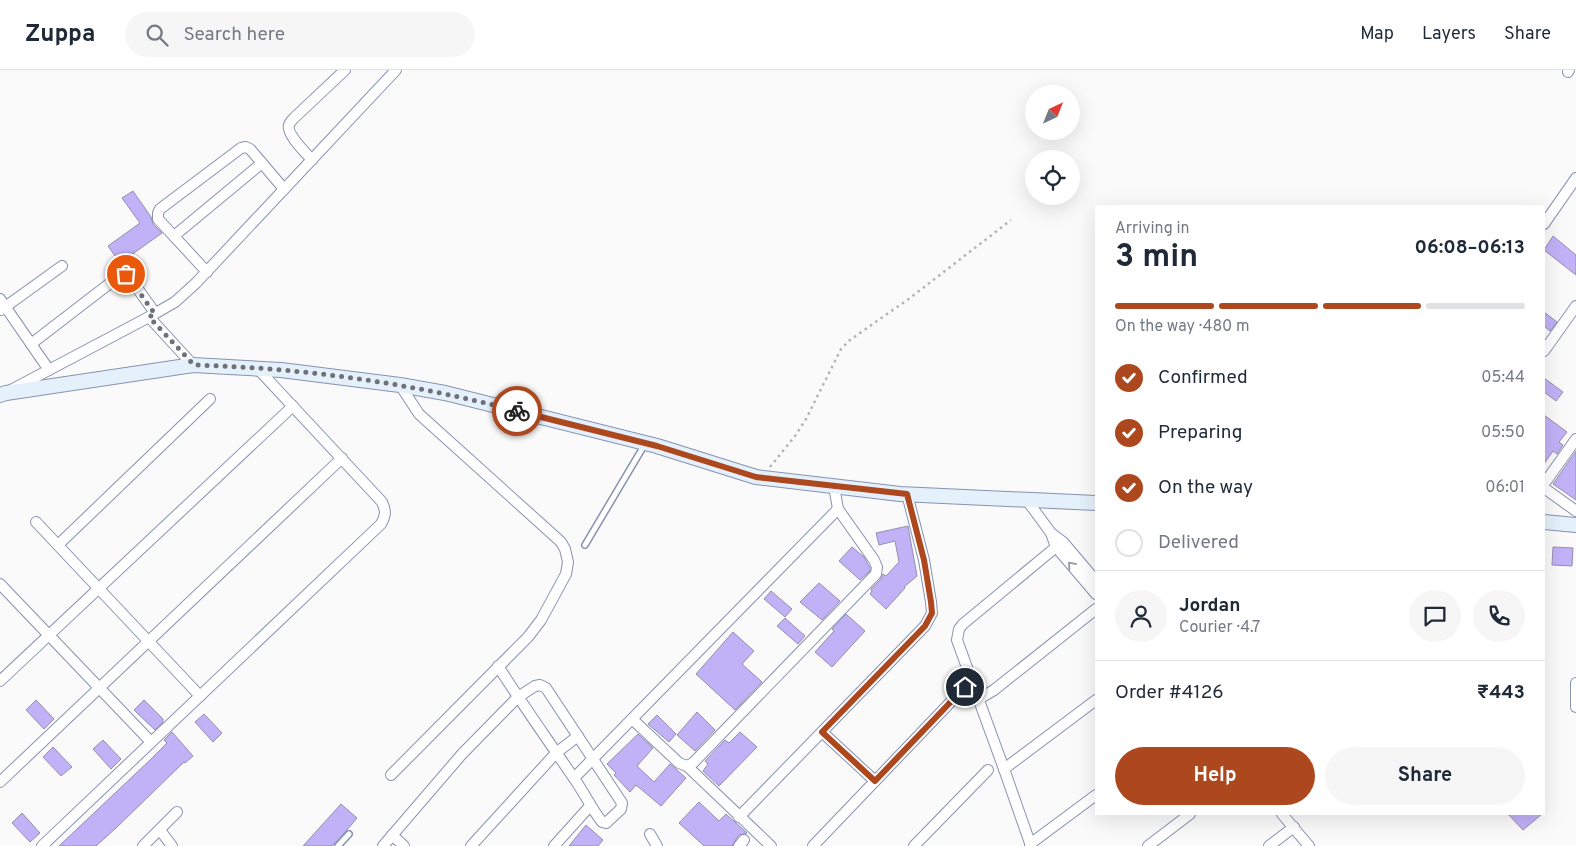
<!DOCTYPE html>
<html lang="en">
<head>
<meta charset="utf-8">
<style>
  body { margin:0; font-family:Overpass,sans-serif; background:#f6f6f7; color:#1f2937; height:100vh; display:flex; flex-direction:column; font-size:19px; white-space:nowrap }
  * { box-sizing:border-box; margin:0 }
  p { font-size:16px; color:#747a83 }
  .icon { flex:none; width:28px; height:28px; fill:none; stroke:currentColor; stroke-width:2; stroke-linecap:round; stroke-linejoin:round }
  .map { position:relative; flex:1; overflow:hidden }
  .side { position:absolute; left:1095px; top:135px; width:450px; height:610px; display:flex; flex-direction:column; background:#fff; border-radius:0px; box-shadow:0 5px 20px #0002 }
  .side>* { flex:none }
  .needle { width:32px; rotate:43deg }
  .controls { position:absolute; left:1025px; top:15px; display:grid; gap:10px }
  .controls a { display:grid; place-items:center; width:55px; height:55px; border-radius:50%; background:#fff; box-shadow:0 5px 20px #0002; font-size:25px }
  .pin { position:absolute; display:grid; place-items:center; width:42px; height:42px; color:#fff; margin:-21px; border:2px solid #fff; border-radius:50%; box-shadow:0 1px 5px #0007 }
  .courier { position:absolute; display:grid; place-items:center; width:50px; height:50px; margin:-25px; border:4px solid #ad471e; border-radius:50%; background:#fff; color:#222; box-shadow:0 1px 6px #0007 }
  .head em { font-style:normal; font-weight:700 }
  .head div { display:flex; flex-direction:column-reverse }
  .head { display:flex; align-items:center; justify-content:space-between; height:85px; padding:0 20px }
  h1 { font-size:32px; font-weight:700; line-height:38px }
  .bar { display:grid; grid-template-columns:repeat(4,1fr); gap:8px 5px; align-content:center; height:60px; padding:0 20px }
  .bar i { height:6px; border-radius:4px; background:#e0e1e3 }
  .bar .on { background:#ad471e }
  .bar p { grid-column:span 4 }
  .line { display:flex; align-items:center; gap:12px; padding:0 20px; border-top:1px solid #e0e1e3 }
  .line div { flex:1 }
  .round { display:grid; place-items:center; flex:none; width:52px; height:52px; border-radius:26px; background:#f6f6f7 }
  ol { padding:0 20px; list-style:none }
  li { display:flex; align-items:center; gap:15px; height:55px }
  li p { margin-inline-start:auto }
  li .icon { padding:5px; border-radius:50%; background:#ad471e; color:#fff; stroke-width:4 }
  li:last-child { color:#747a83 }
  li i { width:28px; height:28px; border:2px solid #e0e1e3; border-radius:50% }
  .cta { display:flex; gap:10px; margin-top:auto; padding:10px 20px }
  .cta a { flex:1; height:58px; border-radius:30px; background:#ad471e; color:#fff; font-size:20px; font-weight:700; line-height:58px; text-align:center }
  .cta a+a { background:#f6f6f7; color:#1f2937 }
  header { display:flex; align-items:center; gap:30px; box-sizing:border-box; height:70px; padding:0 25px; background:#fff; border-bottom:1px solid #e0e1e3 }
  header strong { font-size:24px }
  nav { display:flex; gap:28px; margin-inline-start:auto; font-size:18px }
  .search { width:350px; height:45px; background:#f6f6f7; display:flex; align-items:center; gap:12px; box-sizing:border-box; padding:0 18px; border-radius:28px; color:#747a83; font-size:19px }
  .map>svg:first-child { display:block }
  .building { fill:#c1b1f7; stroke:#958fae }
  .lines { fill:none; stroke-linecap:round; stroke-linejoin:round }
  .lane-casing { stroke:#8792b1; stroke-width:8 }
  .street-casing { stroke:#8792b1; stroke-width:12 }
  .secondary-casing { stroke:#8792b1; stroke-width:16 }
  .path { stroke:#b1b3b7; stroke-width:2.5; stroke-dasharray:2.5 4; stroke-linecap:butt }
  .lane { stroke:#fff; stroke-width:5 }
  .street { stroke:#fff; stroke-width:10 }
  .secondary { stroke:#e5f1fa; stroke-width:14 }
  .oneway { stroke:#9c9ea3 }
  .done { stroke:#6e7179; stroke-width:5; stroke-dasharray:0 9 }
  .route { stroke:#ad471e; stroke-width:6 }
</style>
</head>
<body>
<header>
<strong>Zuppa</strong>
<div class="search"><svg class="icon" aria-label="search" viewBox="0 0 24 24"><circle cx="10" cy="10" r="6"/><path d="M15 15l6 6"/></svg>Search here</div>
<nav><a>Map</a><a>Layers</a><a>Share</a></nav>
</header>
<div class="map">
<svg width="1576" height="776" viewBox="0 0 1576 776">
  <rect width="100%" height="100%" fill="#fafafa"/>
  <g class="building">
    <path d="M133 121 151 147 153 154 162 163 120 193 108 176 140 153 122 128Z"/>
    <path d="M1553 166 1576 185V205L1544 180Z"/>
    <path d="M1544 242 1557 252 1550 261 1544 256Z"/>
    <path d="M1544 308 1563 322 1556 331 1544 322Z"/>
    <path d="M1544 345 1567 362 1559 372 1563 375 1557 384 1553 381 1544 394Z"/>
    <path d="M1576 381V430L1553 414Z"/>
    <path d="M908 456 917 506 904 517 905 518 886 539 870 524 872 521 871 519 881 509 883 504 886 506 899 492 895 471 879 475 876 463Z"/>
    <path d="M852 477 864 487 870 498V501L860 510 839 491Z"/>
    <path d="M1553 477 1573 478 1572 496 1552 495Z"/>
    <path d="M819 513 840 531 822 550 800 532Z"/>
    <path d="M771 521 792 539 785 547 764 529Z"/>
    <path d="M846 544 865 561 832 597 815 582 834 561 832 559Z"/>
    <path d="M785 548 805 566 798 574 777 556Z"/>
    <path d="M733 562 754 581 742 594 762 612 735 640 696 604Z"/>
    <path d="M36 630 54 649 44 659 26 640Z"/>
    <path d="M144 630 163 649V652L155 660 134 640Z"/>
    <path d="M697 642 715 660 695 681 677 665Z"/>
    <path d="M204 644 222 663 213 672 195 652Z"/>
    <path d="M657 645 676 664 669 672 648 654Z"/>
    <path d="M172 662 193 686 185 693 184 692 116 758 96 776H59L150 690 167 673 164 670Z"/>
    <path d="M740 662 757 677 719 716 703 701 708 694 705 691 725 670 729 673Z"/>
    <path d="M638 664 653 678 637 696 654 712 670 694 686 708 661 736 636 715 630 722 614 705 616 703 607 694Z"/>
    <path d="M103 670 121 689 111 699 93 679Z"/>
    <path d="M53 677 72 697 61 706 43 687Z"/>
    <path d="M699 732 719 751 726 744 747 763 739 765 732 776H704L679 753Z"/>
    <path d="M341 734 357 748 346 761 332 776H303Z"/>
    <path d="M22 743 40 763 30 772 12 753Z"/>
    <path d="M1508 744H1542L1523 760Z"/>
    <path d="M586 755 603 770 598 776H569Z"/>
  </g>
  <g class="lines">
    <g class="lane-casing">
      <g id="lane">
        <path d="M585 475 645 374"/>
        <path d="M338 776 349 764"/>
      </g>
    </g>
    <g class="street-casing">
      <g id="street">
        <path d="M1568 2 1569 0"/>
        <path d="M312 90C306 83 286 64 289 55 290 52 292 50 294 48L345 0"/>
        <path d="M1544 154 1576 108"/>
        <path d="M174 166 262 93"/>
        <path d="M207 202 158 149V143L160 139 241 78 246 77 250 79 284 119"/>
        <path d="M0 229 49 300"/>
        <path d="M1 240 62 196"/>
        <path d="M149 247 193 295"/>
        <path d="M31 274 122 204 130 208 155 243"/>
        <path d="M1544 281 1576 236"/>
        <path d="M11 320 149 247 175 232 196 213 396 0"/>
        <path d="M1544 414 1576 369"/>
        <path d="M1544 418 1576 441"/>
        <path d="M1026 429 1051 463 1056 477 1096 524"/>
        <path d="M36 452 200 626"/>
        <path d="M1051 463 1063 472 1096 511"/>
        <path d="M58 475 210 329"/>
        <path d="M0 514 151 672"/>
        <path d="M0 611 293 336"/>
        <path d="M1576 613V637"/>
        <path d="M979 629 994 620 1096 539"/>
        <path d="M632 649 679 693 687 696 693 693 876 504 877 497 874 490 838 439 834 416"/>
        <path d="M822 662 875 711"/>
        <path d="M687 696 771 776"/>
        <path d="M1004 699 1096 630"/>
        <path d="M391 705 528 567 541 550 566 504 568 492 565 479 561 472 419 344 400 315"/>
        <path d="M574 708 838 439"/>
        <path d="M0 712 342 388"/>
        <path d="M1282 744 1309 776"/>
        <path d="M739 747 925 556 932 543 931 532 924 490 907 424"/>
        <path d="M160 760 172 776"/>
        <path d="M650 764 657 776"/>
        <path d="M392 765 404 776"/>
        <path d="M1030 774 1096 725"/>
        <path d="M42 776 381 454C386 445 386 441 382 432L257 298"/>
        <path d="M143 776 177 742"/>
        <path d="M383 776 462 684 518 627 535 616 540 615 546 618 622 733 621 739 606 753 602 752C591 738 584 722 573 707 548 670 522 634 498 596"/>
        <path d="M471 776 556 683 578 666"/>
        <path d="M554 776 590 736"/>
        <path d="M739 776 744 770"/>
        <path d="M813 776 965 617"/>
        <path d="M914 776 988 700"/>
        <path d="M1031 776 1004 699 957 570 959 559 963 554 1056 477"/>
        <path d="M1148 776 1190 744"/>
        <path d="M1269 776 1294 757"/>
      </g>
    </g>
    <g class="secondary-casing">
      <g id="secondary">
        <path d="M0 325 6 323 193 295 281 300 400 315 445 323 657 376 756 407 900 424 1096 433"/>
        <path d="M1544 452 1576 455"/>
      </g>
    </g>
    <path class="path" d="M770 397 795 366 806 349 841 279 850 270 910 228 1011 150"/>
    <use href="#lane" class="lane"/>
    <use href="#street" class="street"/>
    <use href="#secondary" class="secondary"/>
  </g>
  <defs><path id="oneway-chevron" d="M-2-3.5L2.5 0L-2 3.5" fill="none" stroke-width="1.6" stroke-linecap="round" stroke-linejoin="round" transform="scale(1.25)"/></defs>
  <use class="oneway" href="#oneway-chevron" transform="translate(1071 495) rotate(-131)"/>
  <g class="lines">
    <path class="done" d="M126 204 155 244 149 247 194 295C303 298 411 313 517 341"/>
    <path class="route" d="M517 341 657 376 756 407 907 424 924 490 931 532 932 543 925 556 822 662 875 711 965 617"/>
  </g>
</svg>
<div class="controls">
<a><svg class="needle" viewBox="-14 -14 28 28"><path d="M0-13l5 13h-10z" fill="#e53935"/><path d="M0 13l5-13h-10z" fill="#747a83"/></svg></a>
<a><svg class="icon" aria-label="locate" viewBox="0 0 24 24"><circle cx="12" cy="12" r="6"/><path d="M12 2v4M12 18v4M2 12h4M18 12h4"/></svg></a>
</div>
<div class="pin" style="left:126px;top:204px;background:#ea580c"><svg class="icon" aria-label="bag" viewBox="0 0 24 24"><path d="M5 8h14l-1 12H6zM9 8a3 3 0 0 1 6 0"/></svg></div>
<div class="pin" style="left:965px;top:617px;background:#1f2937"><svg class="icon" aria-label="home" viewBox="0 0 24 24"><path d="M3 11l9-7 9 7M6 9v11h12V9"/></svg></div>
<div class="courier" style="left:517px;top:341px"><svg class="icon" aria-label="bike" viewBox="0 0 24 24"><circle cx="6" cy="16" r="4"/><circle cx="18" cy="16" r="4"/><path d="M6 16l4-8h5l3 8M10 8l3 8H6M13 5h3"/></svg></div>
<section class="side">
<div class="head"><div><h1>3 min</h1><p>Arriving in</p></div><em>06:08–06:13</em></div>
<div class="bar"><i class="on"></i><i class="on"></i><i class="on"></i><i></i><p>On the way · 480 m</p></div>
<ol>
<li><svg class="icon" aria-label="check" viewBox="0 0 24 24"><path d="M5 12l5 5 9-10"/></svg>Confirmed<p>05:44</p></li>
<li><svg class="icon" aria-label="check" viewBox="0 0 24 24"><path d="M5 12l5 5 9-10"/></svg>Preparing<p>05:50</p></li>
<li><svg class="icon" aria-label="check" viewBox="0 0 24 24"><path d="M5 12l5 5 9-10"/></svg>On the way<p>06:01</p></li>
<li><i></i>Delivered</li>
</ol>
<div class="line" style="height:90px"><a class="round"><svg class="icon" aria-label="person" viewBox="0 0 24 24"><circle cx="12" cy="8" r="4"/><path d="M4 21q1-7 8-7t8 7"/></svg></a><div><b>Jordan</b><p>Courier · 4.7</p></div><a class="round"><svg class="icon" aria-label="chat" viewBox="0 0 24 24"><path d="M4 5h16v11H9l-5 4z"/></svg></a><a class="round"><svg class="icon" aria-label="phone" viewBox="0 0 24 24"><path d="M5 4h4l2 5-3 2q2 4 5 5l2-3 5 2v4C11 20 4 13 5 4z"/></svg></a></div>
<div class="line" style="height:65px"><div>Order #4126</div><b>₹443</b></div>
<div class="cta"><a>Help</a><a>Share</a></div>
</section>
</div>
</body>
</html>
